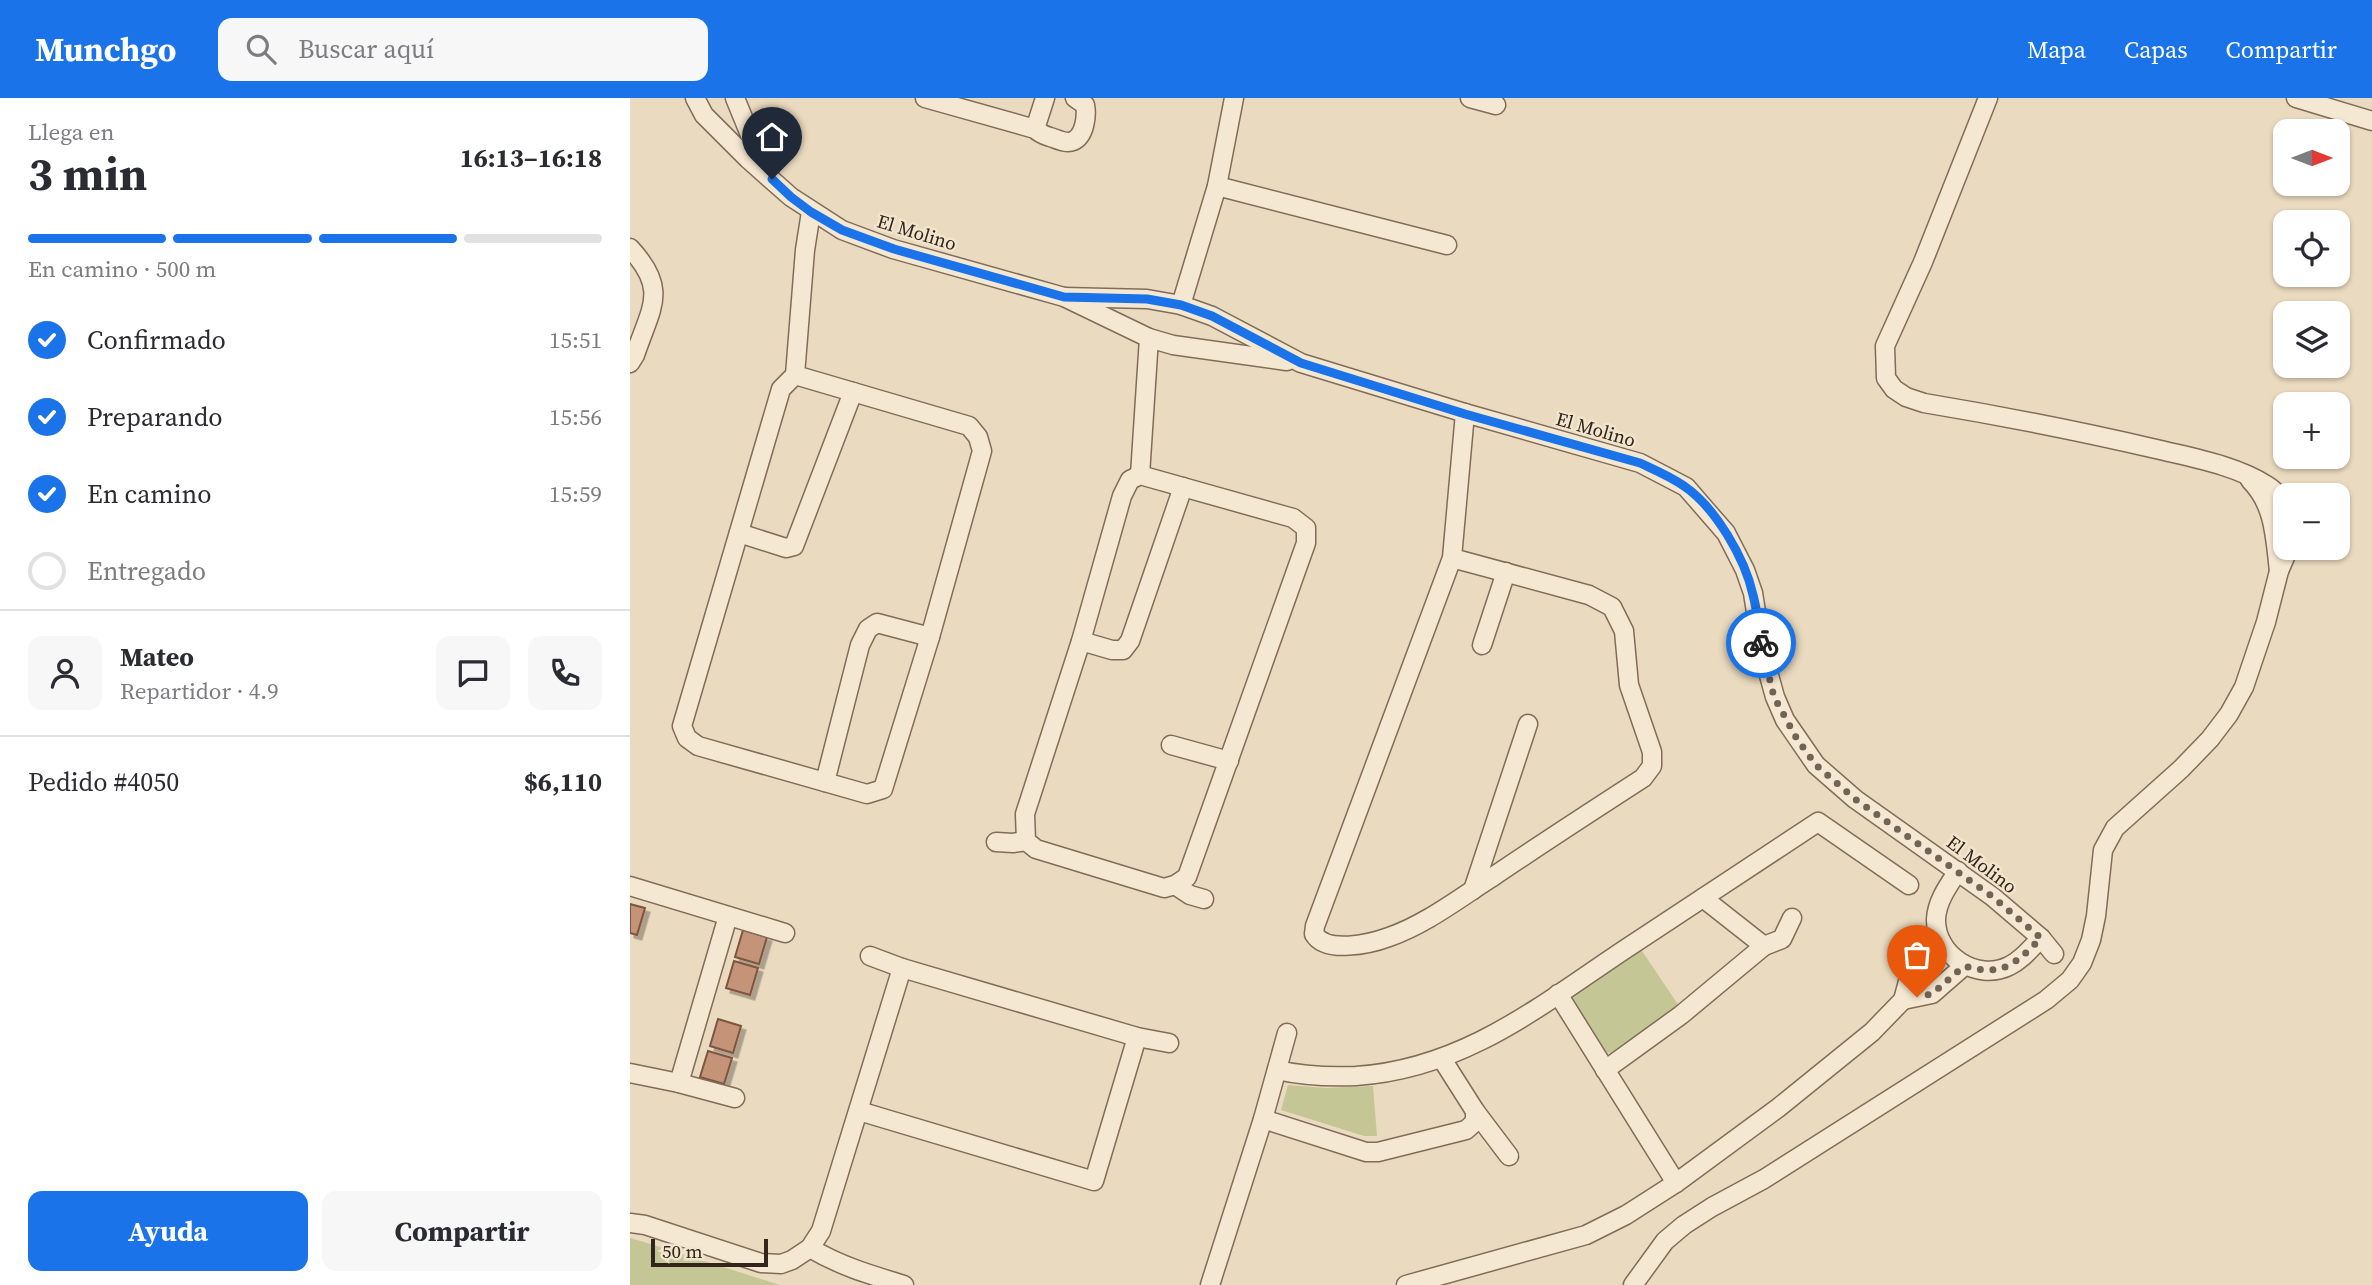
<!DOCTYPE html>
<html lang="es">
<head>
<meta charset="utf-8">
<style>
  body { margin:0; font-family:"Source Serif 4",serif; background:#f7f7f7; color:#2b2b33; height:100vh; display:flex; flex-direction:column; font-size:26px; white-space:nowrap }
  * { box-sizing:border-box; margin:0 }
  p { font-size:23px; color:#7c7c81 }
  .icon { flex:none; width:38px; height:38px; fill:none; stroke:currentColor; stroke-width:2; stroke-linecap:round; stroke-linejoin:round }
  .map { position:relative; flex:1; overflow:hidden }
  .panel { display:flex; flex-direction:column; background:#fff; width:630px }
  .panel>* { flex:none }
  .needle { width:46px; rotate:90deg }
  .controls { position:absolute; left:1643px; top:21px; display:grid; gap:14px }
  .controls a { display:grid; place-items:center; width:77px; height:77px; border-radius:14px; background:#fff; box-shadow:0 2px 5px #0004; font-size:35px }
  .scale { position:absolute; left:21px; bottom:18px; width:117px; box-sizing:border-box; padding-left:7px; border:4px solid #32251c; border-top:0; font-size:19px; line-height:24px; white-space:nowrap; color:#32251c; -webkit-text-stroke:5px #f2e5ce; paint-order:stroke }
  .pin { position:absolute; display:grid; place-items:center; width:60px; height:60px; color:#fff; margin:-72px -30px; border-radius:50% 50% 50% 0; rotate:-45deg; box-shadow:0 0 7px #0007 }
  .pin .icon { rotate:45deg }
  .courier { position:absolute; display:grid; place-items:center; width:70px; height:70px; margin:-35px; border:5px solid #1a73e8; border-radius:50%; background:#fff; color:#222; box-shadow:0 2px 9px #0007 }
  .overview em { font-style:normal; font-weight:700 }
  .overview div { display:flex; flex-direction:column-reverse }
  .overview { display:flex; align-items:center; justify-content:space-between; height:119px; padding:0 28px }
  h1 { font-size:46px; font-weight:700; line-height:52px }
  .bar { display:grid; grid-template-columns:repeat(4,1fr); gap:10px 7px; align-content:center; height:84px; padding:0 28px }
  .bar i { height:9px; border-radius:5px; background:#e1e1e2 }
  .bar .active { background:#1a73e8 }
  .bar p { grid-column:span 4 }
  .line { display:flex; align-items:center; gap:18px; padding:0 28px; border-top:2px solid #e1e1e2 }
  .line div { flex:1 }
  .round { display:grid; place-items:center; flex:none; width:74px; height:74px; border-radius:14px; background:#f7f7f7 }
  ol { padding:0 28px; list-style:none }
  li { display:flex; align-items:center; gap:21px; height:77px }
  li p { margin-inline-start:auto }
  li .icon { padding:7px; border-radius:50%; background:#1a73e8; color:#fff; stroke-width:4 }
  li:last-child { color:#7c7c81 }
  li i { width:38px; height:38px; border:4px solid #e1e1e2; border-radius:50% }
  .button { display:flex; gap:14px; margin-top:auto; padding:14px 28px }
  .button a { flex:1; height:80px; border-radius:14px; background:#1a73e8; color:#fff; font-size:28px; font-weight:700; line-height:80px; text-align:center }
  .button a+a { background:#f7f7f7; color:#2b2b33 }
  header { display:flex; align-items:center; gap:42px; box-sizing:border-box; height:98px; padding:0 35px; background:#1a73e8; color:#fff }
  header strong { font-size:33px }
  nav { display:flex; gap:38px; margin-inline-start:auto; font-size:24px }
  .search { width:490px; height:63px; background:#f7f7f7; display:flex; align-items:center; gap:18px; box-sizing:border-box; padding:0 24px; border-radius:14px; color:#7c7c81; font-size:26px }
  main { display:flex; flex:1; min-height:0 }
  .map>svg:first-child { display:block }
  .green { fill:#c4c695 }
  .building { fill:#c59378; stroke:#7e5541; stroke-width:2; filter:url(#shadow) }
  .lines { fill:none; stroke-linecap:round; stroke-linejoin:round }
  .minor-casing { stroke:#816c59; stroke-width:21 }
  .minor { stroke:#f5e8d2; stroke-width:18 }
  .done { stroke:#726455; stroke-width:7; stroke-dasharray:0 12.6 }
  .route { stroke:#1a73e8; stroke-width:9 }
  .labels { text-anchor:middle; stroke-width:5; stroke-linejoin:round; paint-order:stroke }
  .street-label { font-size:19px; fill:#32251c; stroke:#f2e5ce }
</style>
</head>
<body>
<header>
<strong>Munchgo</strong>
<div class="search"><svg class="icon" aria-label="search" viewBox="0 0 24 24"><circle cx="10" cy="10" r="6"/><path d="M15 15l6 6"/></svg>Buscar aquí</div>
<nav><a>Mapa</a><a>Capas</a><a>Compartir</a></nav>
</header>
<main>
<section class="panel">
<div class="overview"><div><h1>3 min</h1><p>Llega en</p></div><em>16:13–16:18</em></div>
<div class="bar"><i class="active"></i><i class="active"></i><i class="active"></i><i></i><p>En camino · 500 m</p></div>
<ol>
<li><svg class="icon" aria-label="check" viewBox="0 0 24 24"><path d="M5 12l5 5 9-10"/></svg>Confirmado<p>15:51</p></li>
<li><svg class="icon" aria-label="check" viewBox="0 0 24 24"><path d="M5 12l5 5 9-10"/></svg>Preparando<p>15:56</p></li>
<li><svg class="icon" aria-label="check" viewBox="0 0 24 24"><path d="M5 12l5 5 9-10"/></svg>En camino<p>15:59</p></li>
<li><i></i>Entregado</li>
</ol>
<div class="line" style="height:126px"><a class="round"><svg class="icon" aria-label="person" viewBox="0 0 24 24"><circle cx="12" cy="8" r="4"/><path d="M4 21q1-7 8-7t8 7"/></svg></a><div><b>Mateo</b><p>Repartidor · 4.9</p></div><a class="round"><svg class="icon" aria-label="chat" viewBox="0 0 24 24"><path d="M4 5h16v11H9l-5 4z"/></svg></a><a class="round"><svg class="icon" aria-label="phone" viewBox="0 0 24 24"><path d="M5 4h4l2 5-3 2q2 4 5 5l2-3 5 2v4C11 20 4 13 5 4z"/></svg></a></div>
<div class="line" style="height:91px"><div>Pedido #4050</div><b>$6,110</b></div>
<div class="button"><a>Ayuda</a><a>Compartir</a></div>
</section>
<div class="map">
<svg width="1742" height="1187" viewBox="0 0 1742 1187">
  <defs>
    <filter id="shadow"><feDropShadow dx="4.5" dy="4.5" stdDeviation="0" flood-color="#0004"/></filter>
  </defs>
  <rect width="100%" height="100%" fill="#eadabf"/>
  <g class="green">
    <path d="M1010 850 1049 908 980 955 973 954 937 900Z"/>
    <path d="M658 987 696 990 743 988 747 1038H734L651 1012Z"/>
    <path d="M0 1140 14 1144 150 1187H0Z"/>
  </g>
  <g class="building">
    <path d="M0 806 15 810 7 837 0 835Z"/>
    <path d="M113 832 137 839 129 866 105 859Z"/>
    <path d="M104 863 128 870 120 897 96 890Z"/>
    <path d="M88 921 111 928 103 955 80 948Z"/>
    <path d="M78 953 102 960 94 986 70 979Z"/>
  </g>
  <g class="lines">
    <g class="minor-casing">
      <g id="minor">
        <path d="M65 0 74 17 118 61 161 99 212 132 263 151 434 199 519 240 543 247 657 263"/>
        <path d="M105 0 123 44 139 75"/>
        <path d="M295 0 405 31C410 36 414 37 420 39 427 41 436 46 443 43 455 38 457 17 455 7L445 0"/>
        <path d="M840 0 866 7"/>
        <path d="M1358 0 1293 164 1255 248 1256 280 1264 291 1276 299 1294 305C1372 318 1449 333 1526 351 1563 360 1605 367 1638 388 1646 393 1651 400 1656 408"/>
        <path d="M1666 0 1742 23"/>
        <path d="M405 31 415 0"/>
        <path d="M587 88 817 147"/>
        <path d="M0 150C39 192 21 209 5 257L0 265"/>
        <path d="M434 199 517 201 551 207 582 218 671 265 835 315 1010 365 1056 389 1096 435 1115 472 1123 495 1132 552 1145 599 1155 622 1186 667 1225 701 1363 799 1411 840 1424 856"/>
        <path d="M551 207 587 88 604 0"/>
        <path d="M165 277 339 328 348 339 352 353 300 539 253 691 237 696 68 648 57 640 52 628 151 291 165 277 175 152 181 114"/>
        <path d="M510 377 663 420 676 430V445L557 779 545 787 534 790 406 751 396 743 395 716 451 543 492 398 500 382Z"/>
        <path d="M510 377 519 240"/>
        <path d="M1620 382C1645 407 1645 440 1649 473"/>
        <path d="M109 435 156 450 164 448 223 294"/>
        <path d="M822 460 959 497 982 509 994 533 999 587 1022 654V668L1013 680C962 713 911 746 861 780 828 801 796 826 759 839 740 846 696 856 684 836L685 828 822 460 835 315"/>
        <path d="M451 543 482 552H493L500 543 553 389"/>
        <path d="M852 547 876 474"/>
        <path d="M541 647 599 663"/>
        <path d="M195 684 230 547 238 531 247 525 300 539"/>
        <path d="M366 744 383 745 396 743"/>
        <path d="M1328 773C1318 788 1307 803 1306 821 1305 857 1347 884 1379 868 1392 862 1401 850 1411 840"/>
        <path d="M545 787 560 797 574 801"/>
        <path d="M0 788 155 835"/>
        <path d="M843 792 898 626"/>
        <path d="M1134 848 1152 841 1162 820"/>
        <path d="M240 858 272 870 507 939 539 945"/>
        <path d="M928 896 1046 1085"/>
        <path d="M1273 902 1302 896 1334 868"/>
        <path d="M647 972C673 978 700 979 726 978 834 971 911 907 997 850 1061 808 1124 766 1188 724L1279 787"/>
        <path d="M975 972 1051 917 1134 848 1073 800"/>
        <path d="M0 975 49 985 105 1000"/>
        <path d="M49 985 98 818"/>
        <path d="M229 1013 464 1083 507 939"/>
        <path d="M845 1013 879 1058"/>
        <path d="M633 1021 736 1054H748L836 1032 845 1024V1013L812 961"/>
        <path d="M0 1125 15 1127 131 1165 151 1166 162 1162 180 1150 191 1133 272 870"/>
        <path d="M180 1150C210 1168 241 1177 274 1187"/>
        <path d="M580 1187 633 1021 657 935"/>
        <path d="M776 1187 956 1137 996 1117 1046 1085 1148 1010 1242 934 1273 902 1280 876 1312 845"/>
        <path d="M1003 1187 1035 1143 1054 1127 1082 1109 1134 1081 1416 902 1440 882 1452 865 1461 842 1466 818 1473 752 1485 730 1551 671 1580 641 1599 616 1614 589 1636 524 1649 473 1659 450"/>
      </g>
    </g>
    <use href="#minor" class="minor"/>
  </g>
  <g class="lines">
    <path class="done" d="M1131 545 1144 599 1167 641 1186 667 1225 701 1363 799 1411 840C1385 866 1373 879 1334 868L1302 896 1287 899"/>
    <path class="route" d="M142 81 161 99 181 114 212 132 264 151 434 199 517 201 551 207 582 218 671 265 835 316 1010 365C1025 372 1040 378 1054 388 1085 409 1115 460 1123 497 1127 512 1129 529 1131 545"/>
  </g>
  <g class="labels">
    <g class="street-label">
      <text transform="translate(287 134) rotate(17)" y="7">El Molino</text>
      <text transform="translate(966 331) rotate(16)" y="7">El Molino</text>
      <text transform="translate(1352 766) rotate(37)" y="7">El Molino</text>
    </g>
  </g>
</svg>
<div class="controls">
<a><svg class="needle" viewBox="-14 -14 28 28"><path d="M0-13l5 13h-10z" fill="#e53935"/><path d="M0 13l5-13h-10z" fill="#7c7c81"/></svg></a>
<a><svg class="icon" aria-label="locate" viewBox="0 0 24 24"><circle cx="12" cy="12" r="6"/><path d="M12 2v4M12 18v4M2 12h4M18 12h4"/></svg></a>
<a><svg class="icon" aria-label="layers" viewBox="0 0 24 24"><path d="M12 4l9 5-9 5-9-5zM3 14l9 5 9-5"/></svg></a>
<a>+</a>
<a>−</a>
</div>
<div class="scale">50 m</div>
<div class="pin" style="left:1287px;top:899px;background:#ea580c"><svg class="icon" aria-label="bag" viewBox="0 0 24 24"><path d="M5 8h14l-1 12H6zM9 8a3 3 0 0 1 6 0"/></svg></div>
<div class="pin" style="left:142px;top:81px;background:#1f2937"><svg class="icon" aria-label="home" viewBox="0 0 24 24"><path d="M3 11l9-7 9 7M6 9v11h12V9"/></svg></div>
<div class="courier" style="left:1131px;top:545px"><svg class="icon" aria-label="bike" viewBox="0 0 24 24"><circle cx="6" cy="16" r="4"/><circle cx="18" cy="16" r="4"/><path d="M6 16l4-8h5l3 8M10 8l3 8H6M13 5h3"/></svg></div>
</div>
</main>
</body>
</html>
